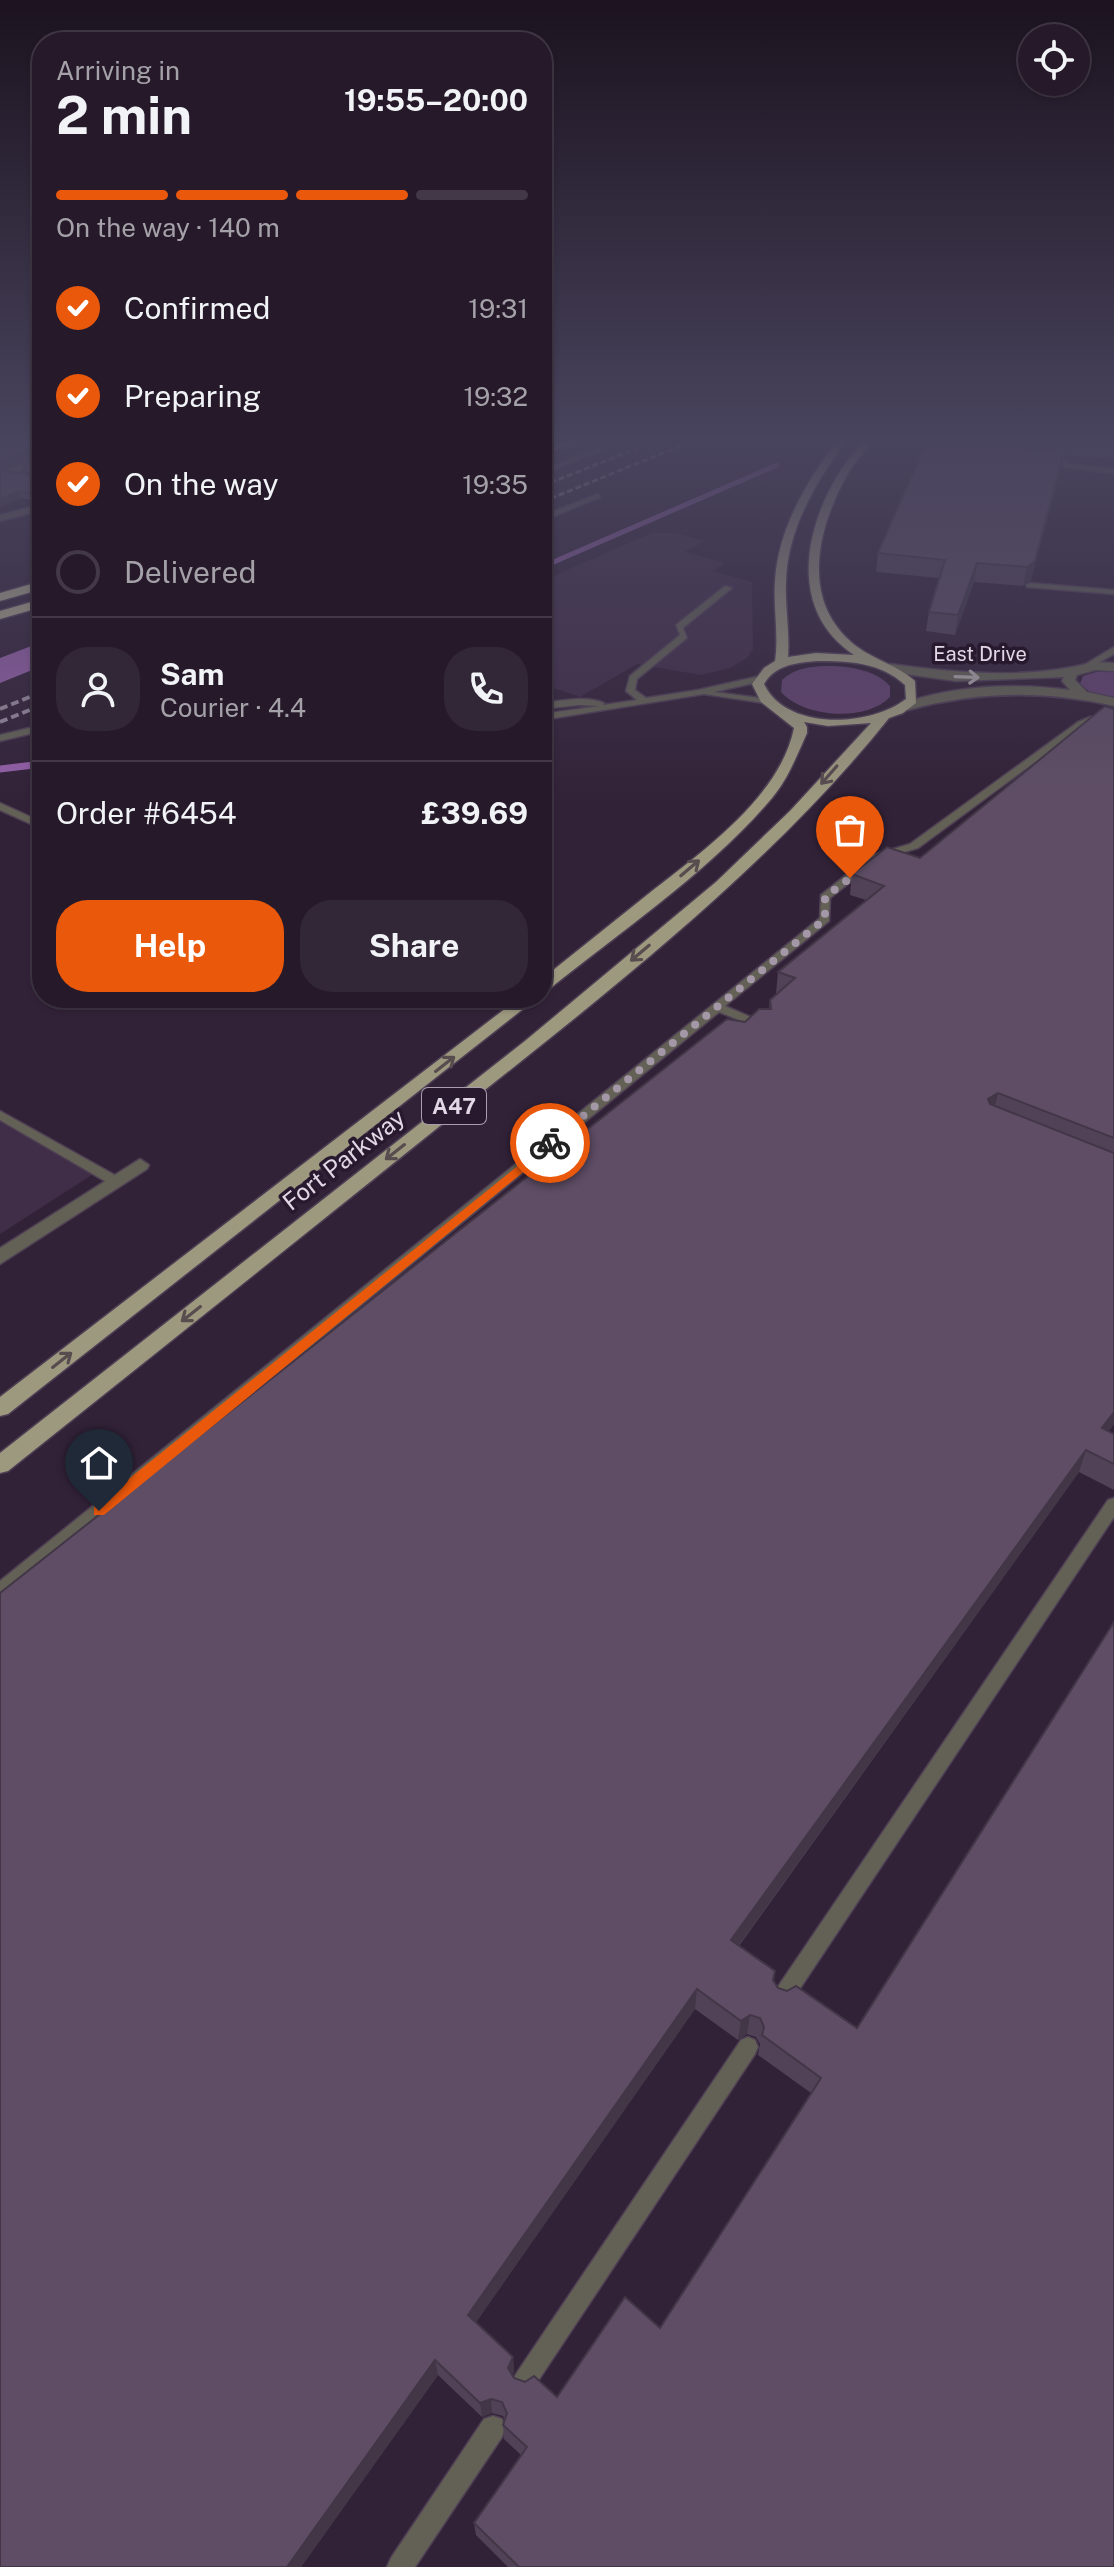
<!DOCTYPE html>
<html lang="en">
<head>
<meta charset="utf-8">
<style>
  body { margin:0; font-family:"Public Sans",sans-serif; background:#322736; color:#f1f3f6; height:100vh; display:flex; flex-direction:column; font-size:30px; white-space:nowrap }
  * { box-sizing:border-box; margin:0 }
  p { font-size:26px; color:#a4a1a8 }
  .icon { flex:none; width:44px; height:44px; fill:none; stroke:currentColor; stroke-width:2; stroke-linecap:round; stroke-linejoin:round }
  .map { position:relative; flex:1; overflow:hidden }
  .sheet { position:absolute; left:32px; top:32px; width:520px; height:976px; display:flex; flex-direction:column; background:#261a2a; border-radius:32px; box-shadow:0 2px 6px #0004,0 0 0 2px #423847 }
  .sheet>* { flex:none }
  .tools { position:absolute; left:1018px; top:24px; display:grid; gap:16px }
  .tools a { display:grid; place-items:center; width:72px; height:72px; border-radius:50%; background:#261a2a; box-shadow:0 2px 6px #0004,0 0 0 2px #423847; font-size:40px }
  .pin { position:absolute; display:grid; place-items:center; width:68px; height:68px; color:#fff; margin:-82px -34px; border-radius:50% 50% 50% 0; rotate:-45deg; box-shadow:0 0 8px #0007 }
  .pin .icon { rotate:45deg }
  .courier { position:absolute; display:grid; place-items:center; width:80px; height:80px; margin:-40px; border:6px solid #ea580c; border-radius:50%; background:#fff; color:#222; box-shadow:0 2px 10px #0007 }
  .head em { font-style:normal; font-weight:700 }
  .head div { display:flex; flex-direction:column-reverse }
  .head { display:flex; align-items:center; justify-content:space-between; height:136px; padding:0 24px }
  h1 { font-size:52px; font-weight:700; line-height:60px }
  .bar { display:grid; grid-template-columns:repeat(4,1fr); gap:12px 8px; align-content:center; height:96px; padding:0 24px }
  .bar i { height:10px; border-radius:6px; background:#423847 }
  .bar .active { background:#ea580c }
  .bar p { grid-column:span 4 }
  .line { display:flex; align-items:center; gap:20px; padding:0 24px; border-top:2px solid #423847 }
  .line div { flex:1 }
  .round { display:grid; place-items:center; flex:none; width:84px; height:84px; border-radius:32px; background:#322736 }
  ol { padding:0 24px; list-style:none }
  li { display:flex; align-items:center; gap:24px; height:88px }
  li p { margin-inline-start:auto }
  li .icon { padding:8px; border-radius:50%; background:#ea580c; color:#fff; stroke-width:4 }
  li:last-child { color:#a4a1a8 }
  li i { width:44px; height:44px; border:4px solid #423847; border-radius:50% }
  .button { display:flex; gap:16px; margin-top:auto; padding:16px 24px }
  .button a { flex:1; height:92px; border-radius:32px; background:#ea580c; color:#fff; font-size:32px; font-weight:700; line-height:92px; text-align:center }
  .button a+a { background:#322736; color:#f1f3f6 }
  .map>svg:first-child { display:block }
  .built { fill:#402d48 }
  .green { fill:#62436f }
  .water { fill:#9360a7 }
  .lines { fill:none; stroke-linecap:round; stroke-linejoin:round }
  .stream-far1 { stroke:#9360a7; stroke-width:5 }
  .stream { stroke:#9360a7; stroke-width:7 }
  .lane-casing { stroke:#4e3f54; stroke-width:3 }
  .street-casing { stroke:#4e3f54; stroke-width:3 }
  .primary-casing { stroke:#4e3f54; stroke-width:3 }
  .highway-casing { stroke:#4e3f54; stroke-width:3 }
  .lane { fill:#636155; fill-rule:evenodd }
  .street { fill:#636155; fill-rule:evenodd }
  .primary { fill:#9d997f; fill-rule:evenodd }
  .highway { fill:#b4af8f; fill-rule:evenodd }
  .rail-far1 { stroke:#978b9c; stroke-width:3; stroke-dasharray:6 3; stroke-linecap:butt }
  .rail { stroke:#978b9c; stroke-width:4; stroke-dasharray:8 4; stroke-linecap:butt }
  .wall { fill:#514257; fill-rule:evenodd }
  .shaded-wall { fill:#423647 }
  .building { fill:#5e4d65; stroke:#423647; stroke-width:2; fill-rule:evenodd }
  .oneway { stroke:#afa8ab }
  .oneway2 { stroke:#574c4e }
  .route { fill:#ea580c }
  .done { stroke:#a498a8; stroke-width:8; stroke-dasharray:0 14.4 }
  .labels { text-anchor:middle; stroke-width:7; stroke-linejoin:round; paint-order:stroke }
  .far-street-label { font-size:20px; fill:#e1d7e5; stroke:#28192e }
  .shield { fill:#28192e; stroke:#aa9eae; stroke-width:2 }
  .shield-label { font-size:22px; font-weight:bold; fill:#e1d7e5 }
  .street-label { font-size:24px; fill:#e1d7e5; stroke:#28192e }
</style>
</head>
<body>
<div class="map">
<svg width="1114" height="2567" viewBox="0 0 1114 2567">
  <rect width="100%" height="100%" fill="#322238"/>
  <g class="built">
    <path d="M652 533H675L705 541 684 552 725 563 713 571 752 582 753 649 747 658 730 668 701 675 637 664 580 697 542 684V581Z"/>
    <path d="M0 1115 98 1171 0 1234Z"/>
  </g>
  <g class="green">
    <path d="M832 666C852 667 875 670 890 686V697C866 722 804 718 781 692L782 680C796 667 814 666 832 666Z"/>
    <path d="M1096 672H1114V697L1090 692 1080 684 1083 676Z"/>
  </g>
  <path class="water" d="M42 642V666L0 683V658Z"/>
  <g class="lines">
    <path class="stream-far1" d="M542 567 777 465"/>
    <path class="stream" d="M0 769 42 764"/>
    <g class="lane-casing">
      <g id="lane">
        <path d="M616 442H624L542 474V470Z"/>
        <path d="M1048 453 1062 456 1068 464 1114 469V473L1064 467 1058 459 1046 456Z"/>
        <path d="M598 494 600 497 542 521V516Z"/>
        <path d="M1030 583 1114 590V594L1027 587 1026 585Z"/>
        <path d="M725 586 732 588 683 628 687 638 637 679 635 690 646 698 698 690 760 676 763 677V681L714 692 767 699 770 700V704L704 694 542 720V714L599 706 579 705 542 709V703C561 701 587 695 604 703L603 705 637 700 626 691 630 676 680 635 676 625Z"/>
        <path d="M1114 647V654L1086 670 1079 668Z"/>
        <path d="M1114 714V720L1092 722 1084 726 918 848 878 860 830 898 829 921 725 1006 767 1024V1028H759L719 1012 6 1596 0 1598V1581L820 918 821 895 870 856 910 844 1078 722 1090 717Z"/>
        <path d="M42 725V731L0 741V735Z"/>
        <path d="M0 803 42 822V829L0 810Z"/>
        <path d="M0 1111 120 1178 122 1181 115 1185 110 1184 0 1120Z"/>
        <path d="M1114 1498V1517L789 2005 782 2008 775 2005 772 1998 775 1991 1108 1500Z"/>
        <path d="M748 2037 755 2040 758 2047 755 2054 532 2390 524 2394 516 2390 512 2382 516 2374 741 2040Z"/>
        <path d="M493 2416 502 2419 505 2428 502 2437 415 2567H387L391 2558 484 2419Z"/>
      </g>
    </g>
    <g class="street-casing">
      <g id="street">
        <path d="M42 453V460L16 473 28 475V479L1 474Z"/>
        <path d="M42 504V510L0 521V515Z"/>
        <path d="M1094 662 1114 663V671L1095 670 1077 675 1075 680 1087 692 1114 698V706C1044 690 977 691 908 710L903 709V703C956 685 1015 683 1070 690L1062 681 1064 677 956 681 890 672 884 668 890 664C956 673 1029 680 1094 662Z"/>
        <path d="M140 1159 149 1165 147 1169 0 1264V1248Z"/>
      </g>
    </g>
    <g class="primary-casing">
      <g id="primary">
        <path d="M836 442H845C815 484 787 530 786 583 785 608 790 633 788 657L816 653 854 655C779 605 809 505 858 447L863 442H872C866 451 857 460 850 470 820 521 799 594 849 640 869 659 895 663 915 681L916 703 903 713 889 718C774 862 615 987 471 1101 317 1225 162 1348 8 1471L0 1473V1453L525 1041 716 882 790 811 871 723 828 726 804 722 807 727V733C797 755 788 779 772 798 713 869 620 932 548 990L542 992V979C577 951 612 923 647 895 700 853 780 798 794 728L761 702 752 684 764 668 775 661C779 635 773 608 775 581 778 529 806 483 836 442ZM816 661C849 661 880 662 905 685L906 699C870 727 786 731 764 684 775 665 795 663 816 661Z"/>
        <path d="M519 998H537L8 1414 0 1416V1397Z"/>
      </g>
    </g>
    <g class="highway-casing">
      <g id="highway">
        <path d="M562 442H578L542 455V448Z"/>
        <path d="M42 581V589L0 601V593Z"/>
        <path d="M42 599V607L0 619V611Z"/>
      </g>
    </g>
    <use href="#lane" class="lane"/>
    <use href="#street" class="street"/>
    <use href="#primary" class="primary"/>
    <use href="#highway" class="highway"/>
    <g class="rail-far1">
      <path d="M542 486 653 442"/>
      <path d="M542 502 690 442"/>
    </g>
    <g class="rail">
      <path d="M0 709 42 692"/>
      <path d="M0 722 42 705"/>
    </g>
  </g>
  <g class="wall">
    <path d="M0 442H42V495L31 500 20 498 0 507ZM42 451V456L24 465 25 472 34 473 31 476 3 471Z"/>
    <path d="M1023 442H1114V459L1063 455 1031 580 1023 586 974 582 955 635 926 631 929 612 939 578 876 572 878 553 1040 449Z"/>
    <path d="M1114 709V1424L1109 1431 1114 1434V1490L1079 1472 739 1946 775 1971 774 1981 1114 2567H508L476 2535 474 2523 521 2455 504 2439 503 2425 505 2420 503 2416 492 2413 482 2417 438 2375 301 2567H0L745 1022 769 1009 770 1000 778 993H776L778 972 866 900 850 895 852 874 920 858ZM695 2009 738 2040 747 2034 756 2037 760 2044 758 2055 811 2093 660 2328 557 2397 514 2378 512 2375 514 2372 513 2357 476 2322Z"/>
  </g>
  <g class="shaded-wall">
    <path d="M41 443 42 450 0 472V464Z"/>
    <path d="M1064 451 1061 468 1031 580 1023 586 1027 567Z"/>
    <path d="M42 487V495L31 500 30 493Z"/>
    <path d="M19 491 20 498 0 507V499Z"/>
    <path d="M977 563 974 582 955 635 958 615Z"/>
    <path d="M998 1093 993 1114 988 1099Z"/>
    <path d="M1114 1412V1424L1095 1451 1102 1428Z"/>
    <path d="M1086 1450 1079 1472 728 1960 731 1940Z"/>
    <path d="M697 1989 695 2009 470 2331 468 2315Z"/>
    <path d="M750 2015 747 2034 738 2040 741 2021Z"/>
    <path d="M513 2357 514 2372 509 2383 508 2368Z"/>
    <path d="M435 2360 438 2375 301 2567H287Z"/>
    <path d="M491 2399 492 2413 482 2417 480 2403Z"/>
  </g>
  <g class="building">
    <path d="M0 442H42V456L41 443 0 464Z"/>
    <path d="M927 442H958L1064 451 1035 561 1027 567 977 563 958 615 929 612 945 560 878 553Z"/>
    <path d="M42 456V487L30 493 19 491 0 499V470L31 476 35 473 32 466 24 465Z"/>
    <path d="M1105 706 1114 709V1138L998 1093 988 1099 990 1104 1114 1153V1412L1102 1428 1114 1434V1464L1086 1450 731 1940 775 1971 773 1980 778 1988 787 1991 796 1986 857 2028 1114 1622V2567H519L474 2523 527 2447 503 2425 507 2413 502 2402 491 2399 480 2403 435 2360 287 2567H0V1593L727 1019 745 1022 759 1009H771L770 1000 795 978 778 972 884 886 852 874 887 847 920 858ZM697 1989 741 2021 750 2015 760 2018 764 2027 762 2035 821 2078 660 2328 625 2297 557 2397 534 2376 525 2382 514 2378 508 2368 513 2357 468 2315Z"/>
  </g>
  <defs><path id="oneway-shaft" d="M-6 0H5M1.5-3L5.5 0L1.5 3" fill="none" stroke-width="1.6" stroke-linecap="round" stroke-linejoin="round" transform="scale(2)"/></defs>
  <use class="oneway" href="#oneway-shaft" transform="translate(967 677) rotate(2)"/>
  <g class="oneway2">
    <use href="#oneway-shaft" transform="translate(829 775) rotate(131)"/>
    <use href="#oneway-shaft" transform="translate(690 868) rotate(-40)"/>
    <use href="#oneway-shaft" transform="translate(640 953) rotate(140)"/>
    <use href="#oneway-shaft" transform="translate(445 1064) rotate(-38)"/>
    <use href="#oneway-shaft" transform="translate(395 1152) rotate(142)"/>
    <use href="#oneway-shaft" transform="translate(191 1314) rotate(142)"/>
    <use href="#oneway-shaft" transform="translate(62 1360) rotate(-38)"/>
  </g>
  <linearGradient id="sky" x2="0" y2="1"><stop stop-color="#1c131f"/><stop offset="0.55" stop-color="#49445e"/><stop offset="1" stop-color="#49445e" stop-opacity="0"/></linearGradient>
  <rect width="1114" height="801" fill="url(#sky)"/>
  <path class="route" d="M550 1140 556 1143 555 1146 104 1515H94V1507Z"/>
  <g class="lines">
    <path class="done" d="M550 1143 825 919V897L850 878"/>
  </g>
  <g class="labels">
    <g class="far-street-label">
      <text x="980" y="661">East Drive</text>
    </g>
    <rect class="shield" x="422" y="1088" width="64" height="36" rx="6"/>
    <g class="shield-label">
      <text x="454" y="1114">A47</text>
    </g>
    <g class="street-label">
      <text transform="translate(344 1160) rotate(-38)" y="8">Fort Parkway</text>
    </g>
  </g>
</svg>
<div class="tools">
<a><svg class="icon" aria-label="locate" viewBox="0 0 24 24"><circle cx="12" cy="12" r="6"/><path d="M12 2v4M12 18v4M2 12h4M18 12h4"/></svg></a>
</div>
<div class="pin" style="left:850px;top:878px;background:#ea580c"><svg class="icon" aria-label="bag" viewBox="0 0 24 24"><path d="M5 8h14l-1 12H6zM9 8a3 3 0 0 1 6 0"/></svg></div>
<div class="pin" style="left:99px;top:1511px;background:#1f2937"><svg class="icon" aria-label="home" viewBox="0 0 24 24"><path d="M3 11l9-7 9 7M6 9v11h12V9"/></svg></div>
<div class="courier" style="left:550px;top:1143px"><svg class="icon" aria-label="bike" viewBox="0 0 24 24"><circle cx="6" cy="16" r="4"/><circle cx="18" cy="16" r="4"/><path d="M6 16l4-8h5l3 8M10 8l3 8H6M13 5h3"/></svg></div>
<section class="sheet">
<div class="head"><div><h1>2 min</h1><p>Arriving in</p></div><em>19:55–20:00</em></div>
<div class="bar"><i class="active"></i><i class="active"></i><i class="active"></i><i></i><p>On the way · 140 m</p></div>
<ol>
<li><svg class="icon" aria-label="check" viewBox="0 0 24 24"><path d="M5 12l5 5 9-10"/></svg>Confirmed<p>19:31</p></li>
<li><svg class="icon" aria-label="check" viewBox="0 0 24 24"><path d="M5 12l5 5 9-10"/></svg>Preparing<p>19:32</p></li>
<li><svg class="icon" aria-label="check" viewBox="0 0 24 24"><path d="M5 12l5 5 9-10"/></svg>On the way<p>19:35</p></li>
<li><i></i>Delivered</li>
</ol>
<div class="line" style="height:144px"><a class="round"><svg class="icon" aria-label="person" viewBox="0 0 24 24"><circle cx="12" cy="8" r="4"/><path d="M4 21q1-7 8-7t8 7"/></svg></a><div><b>Sam</b><p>Courier · 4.4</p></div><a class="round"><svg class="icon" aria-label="phone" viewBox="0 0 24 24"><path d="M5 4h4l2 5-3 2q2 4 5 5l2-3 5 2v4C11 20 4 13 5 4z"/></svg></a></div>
<div class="line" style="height:104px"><div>Order #6454</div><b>£39.69</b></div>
<div class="button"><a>Help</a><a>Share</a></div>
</section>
</div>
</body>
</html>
